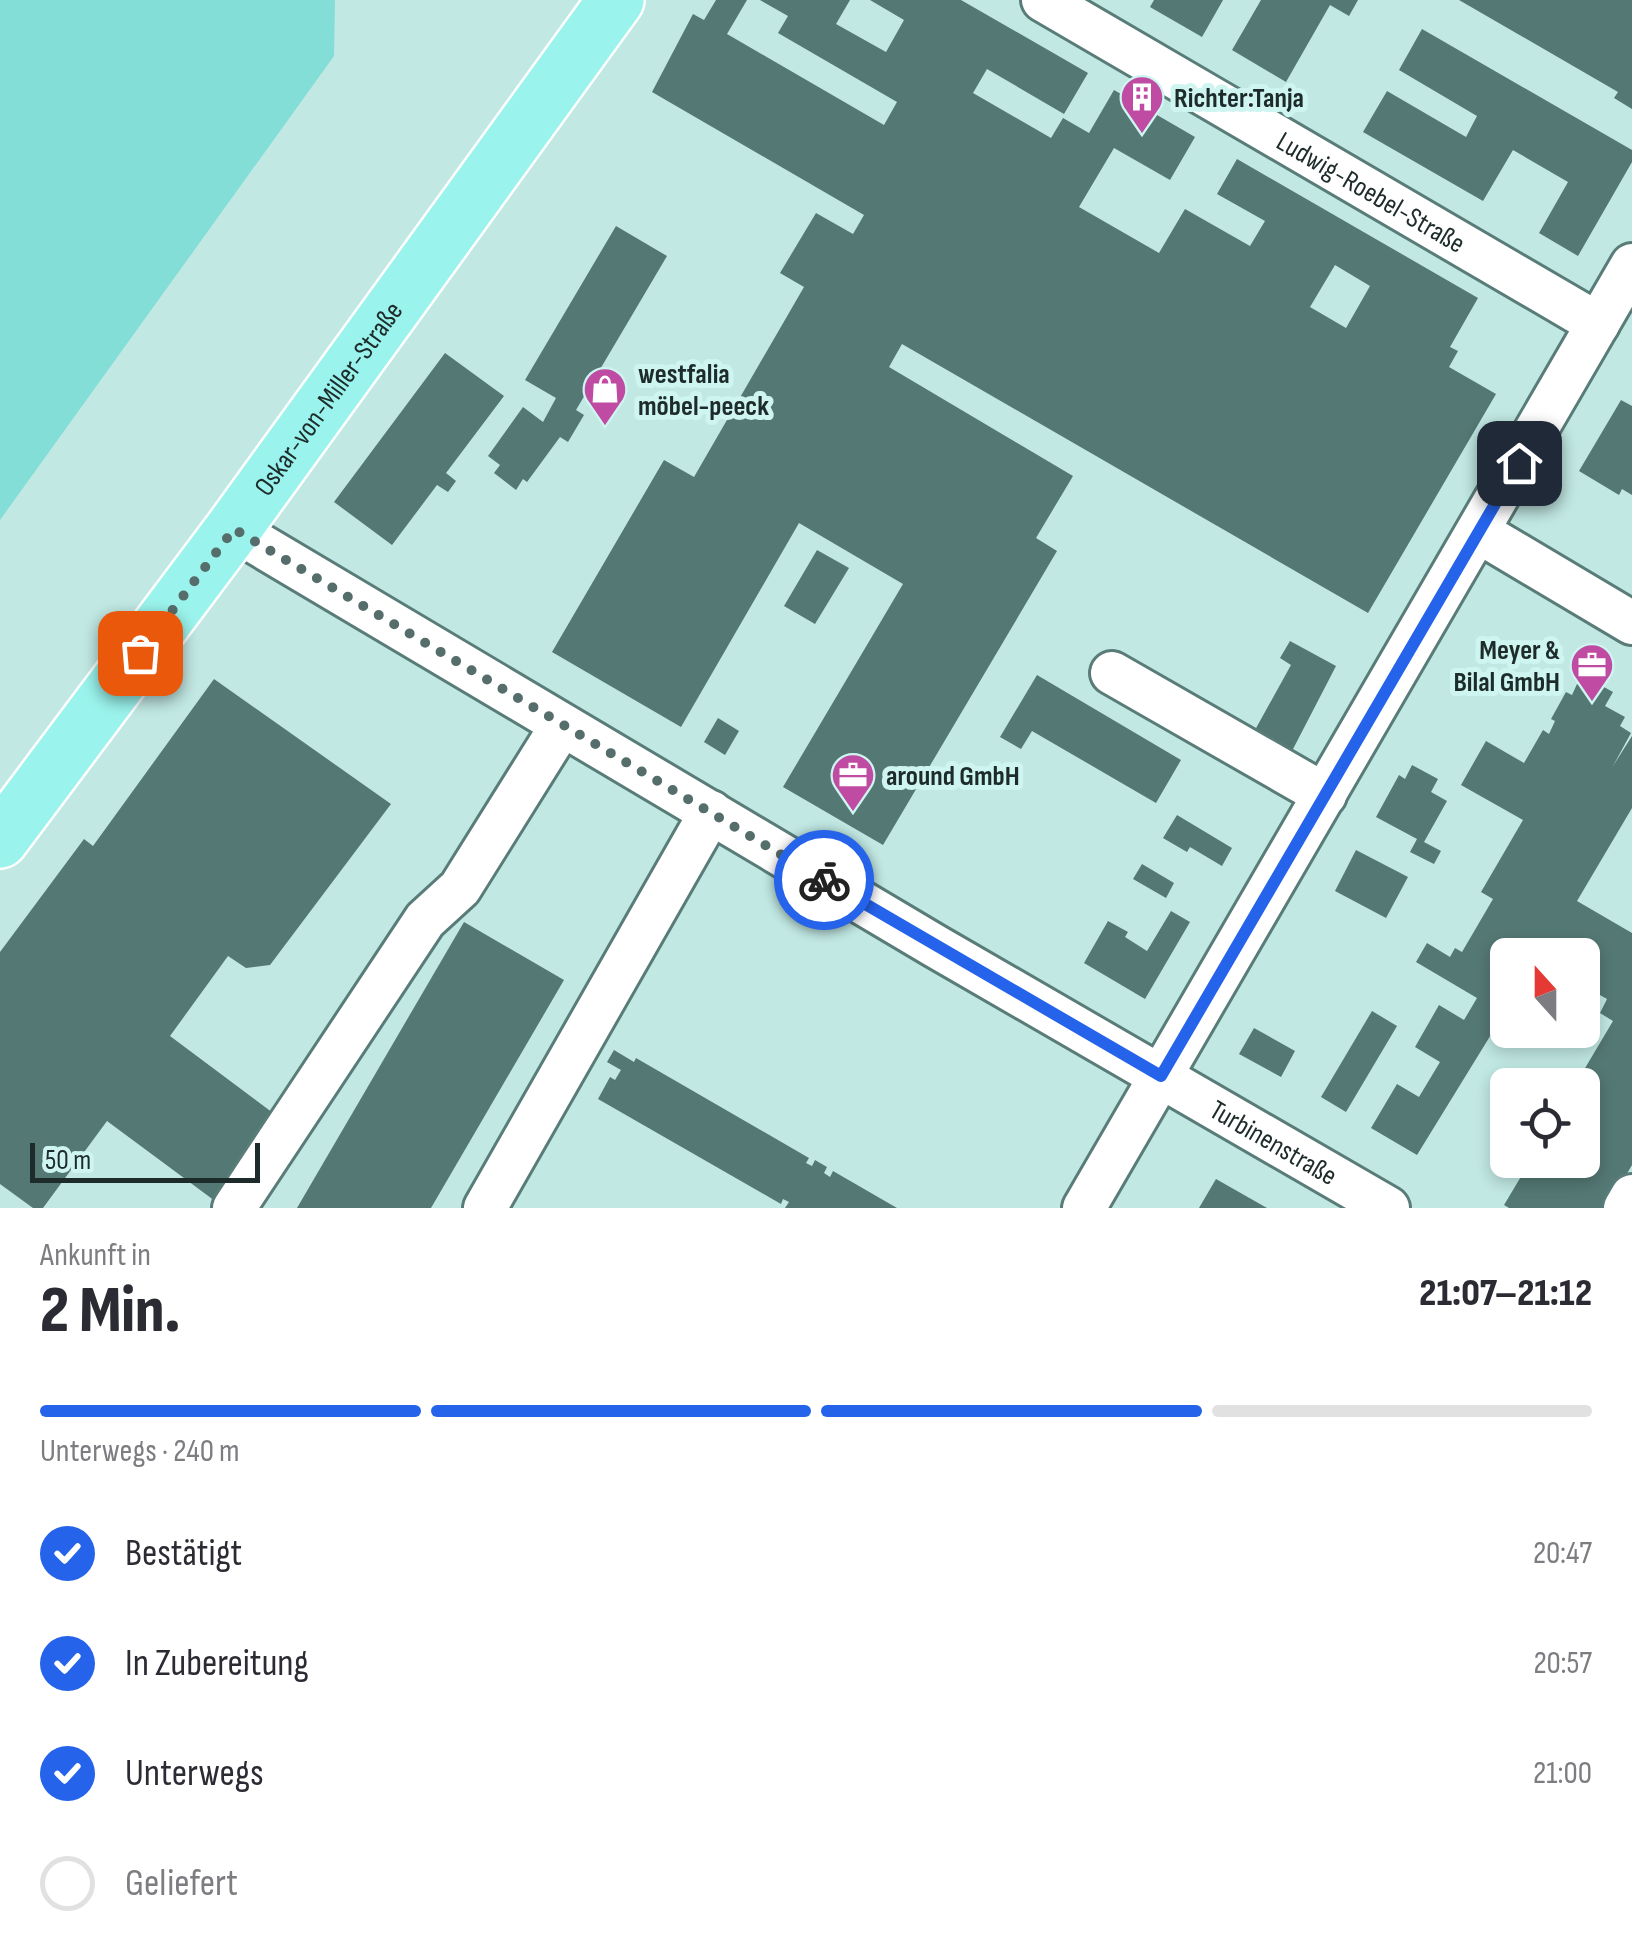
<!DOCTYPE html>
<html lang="de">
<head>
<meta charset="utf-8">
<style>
  body { margin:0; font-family:"Sofia Sans Condensed",sans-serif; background:#f7f7f7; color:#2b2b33; height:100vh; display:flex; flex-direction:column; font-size:38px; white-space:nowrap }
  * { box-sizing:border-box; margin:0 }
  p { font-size:32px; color:#7c7c81 }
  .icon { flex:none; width:55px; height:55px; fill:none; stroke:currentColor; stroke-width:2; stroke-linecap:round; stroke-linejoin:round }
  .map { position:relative; height:1208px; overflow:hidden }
  .details { display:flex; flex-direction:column; background:#fff; flex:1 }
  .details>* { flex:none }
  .needle { width:65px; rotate:339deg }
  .tools { position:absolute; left:1490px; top:938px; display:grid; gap:20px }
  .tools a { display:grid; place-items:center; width:110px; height:110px; border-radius:15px; background:#fff; box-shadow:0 5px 15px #0003; font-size:50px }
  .scale { position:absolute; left:30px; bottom:25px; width:230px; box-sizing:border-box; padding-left:10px; border:5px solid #1d2c2a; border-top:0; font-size:28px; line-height:35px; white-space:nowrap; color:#1d2c2a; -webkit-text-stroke:8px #cef5f0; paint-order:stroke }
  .pin { position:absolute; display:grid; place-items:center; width:85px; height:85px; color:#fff; margin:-42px; border-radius:20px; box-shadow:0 5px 15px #0006 }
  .courier { position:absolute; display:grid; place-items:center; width:100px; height:100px; margin:-50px; border:8px solid #2563eb; border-radius:50%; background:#fff; color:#222; box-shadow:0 2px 12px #0007 }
  .summary em { font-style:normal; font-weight:800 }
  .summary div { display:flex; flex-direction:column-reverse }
  .summary { display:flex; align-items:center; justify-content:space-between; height:170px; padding:0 40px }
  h1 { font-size:65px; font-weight:800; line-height:75px }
  .bar { display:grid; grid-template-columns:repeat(4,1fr); gap:15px 10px; align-content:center; height:120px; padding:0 40px }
  .bar i { height:12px; border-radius:8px; background:#e1e1e2 }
  .bar .on { background:#2563eb }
  .bar p { grid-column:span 4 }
  ol { padding:0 40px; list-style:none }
  li { display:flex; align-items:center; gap:30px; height:110px }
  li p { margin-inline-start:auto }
  li .icon { padding:10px; border-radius:50%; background:#2563eb; color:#fff; stroke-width:4 }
  li:last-child { color:#7c7c81 }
  li i { width:55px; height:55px; border:5px solid #e1e1e2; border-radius:50% }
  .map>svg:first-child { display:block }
  .green { fill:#82ded6 }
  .building { fill:#547874; fill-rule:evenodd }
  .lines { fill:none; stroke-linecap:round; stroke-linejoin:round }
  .minor-casing { stroke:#597c79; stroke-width:48 }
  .major-casing { stroke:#fff; stroke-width:60 }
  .minor { stroke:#fff; stroke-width:42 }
  .major { stroke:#9af3ec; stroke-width:55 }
  .done { stroke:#566e6b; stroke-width:10; stroke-dasharray:0 18 }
  .route { stroke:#2563eb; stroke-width:12 }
  .labels { text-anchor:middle; stroke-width:10; stroke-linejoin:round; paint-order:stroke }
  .poi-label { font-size:28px; font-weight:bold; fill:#1d2c2a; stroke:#cef5f0; text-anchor:start }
  .street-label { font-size:28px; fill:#1d2c2a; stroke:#cef5f0 }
</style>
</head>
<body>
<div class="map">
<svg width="1632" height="1208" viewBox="0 0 1632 1208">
  <rect width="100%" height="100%" fill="#c1e8e3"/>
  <path class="green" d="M0 0H335L334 56 0 520Z"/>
  <g class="building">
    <path d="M716 0H747L727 34 884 125 897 102 778 33 788 16 760 0H850L836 24 886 52 904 20 870 0H961L1088 73 1064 114 987 69 973 93 1051 138 1063 118 1089 133 1114 90 1195 137 1170 180 1114 148 1079 207 1159 253 1185 209 1250 246 1265 221 1217 194 1237 159 1478 298 1450 347 1458 351 1449 367 1496 394 1368 613 902 344 889 367 1073 476 1036 538 1057 551 883 845 783 787 903 584 799 523 681 727 552 652 664 460 694 477 804 287 780 273 816 213 853 234 864 215 652 92 693 14 704 20ZM1335 265 1370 286 1346 328 1310 307Z"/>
    <path d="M1154 0H1223L1202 37 1150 7Z"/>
    <path d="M1261 0H1358L1349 16 1330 5 1286 82 1232 50Z"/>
    <path d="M1459 0H1632V109L1614 98 1618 92Z"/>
    <path d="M1422 29 1632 150V162L1578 256 1539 233 1568 182 1513 150 1483 201 1363 132 1387 91 1466 137 1477 116 1399 70Z"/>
    <path d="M616 226 667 256 576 410 584 415 568 442 560 437 527 482 523 479 516 490 494 473 500 465 488 456 523 407 543 422 556 398 525 380Z"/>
    <path d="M445 353 504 396 446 473 456 481 448 492 437 485 392 545 334 502Z"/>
    <path d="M1621 400 1632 406V495L1622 489 1619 495 1579 471Z"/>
    <path d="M817 550 849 568 815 624 784 606Z"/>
    <path d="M1290 641 1336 666 1292 751 1255 730 1291 665 1280 658Z"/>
    <path d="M1037 675 1181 760 1156 803 1032 731 1021 749 1000 737Z"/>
    <path d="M214 679 391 804 270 965 246 968 228 956 170 1036 277 1116 215 1201 107 1121 43 1208H33L0 1184V952L84 839 93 846Z"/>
    <path d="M1593 681 1613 692 1605 706 1625 717 1620 726 1631 733 1613 766 1632 736V808L1577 901 1632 933V1165L1607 1208H1509L1504 1205 1531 1160H1582V1085H1575L1613 1021 1600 1013 1607 999 1582 985V955H1508V1007L1417 1155 1371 1128 1397 1084 1419 1097 1440 1062 1415 1047 1439 1005 1464 1020 1477 998 1416 962 1427 943 1450 957 1455 948 1462 952 1493 899 1481 892 1523 820 1461 785 1486 741 1524 763 1543 730 1549 734 1555 721 1551 719 1566 692 1572 695 1577 684 1588 690Z"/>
    <path d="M718 718 739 731 725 755 704 742Z"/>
    <path d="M1412 765 1438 779 1431 792 1447 801 1424 842 1441 851 1434 864 1410 852 1417 839 1376 817 1399 775 1405 779Z"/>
    <path d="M1177 815 1232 848 1222 866 1190 847 1187 852 1163 838Z"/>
    <path d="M1356 850 1408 877 1386 918 1335 891Z"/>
    <path d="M1142 864 1174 883 1166 898 1133 879Z"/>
    <path d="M1171 911 1190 922 1145 999 1084 963 1108 921 1128 932 1125 937 1147 951Z"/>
    <path d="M464 922 564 980 431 1208H297Z"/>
    <path d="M1372 1011 1397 1026 1346 1112 1321 1097Z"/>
    <path d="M1254 1028 1295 1051 1281 1077 1239 1054Z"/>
    <path d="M614 1050 634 1062 636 1058 809 1158 806 1163 812 1166 815 1160 827 1167 824 1173 830 1177 833 1171 897 1208H785L789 1202 783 1199 781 1204 598 1099 610 1077 615 1080 621 1070 607 1062Z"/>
    <path d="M1216 1179 1267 1208H1199Z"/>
  </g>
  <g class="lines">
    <g class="minor-casing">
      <g id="minor">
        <path id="s1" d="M1043 0 1598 324"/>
        <path id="s2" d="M233 529 935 946 1388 1208"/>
        <path d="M1479 532 1632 623"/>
        <path d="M1112 673 1325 795"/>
        <path d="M234 1208 425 920 460 888 562 725"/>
        <path d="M485 1208 711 812"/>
        <path d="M1084 1208 1632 265"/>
        <path d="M1625 1208 1632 1196"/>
      </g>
    </g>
    <g class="major-casing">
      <g id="major">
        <path id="s3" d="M0 840 233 529 616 0"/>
      </g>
    </g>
    <use href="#minor" class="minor"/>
    <use href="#major" class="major"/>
  </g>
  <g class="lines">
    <path class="done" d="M140 653 234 529 824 880"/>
    <path class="route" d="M824 880 1161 1076 1519 463"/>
  </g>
  <defs>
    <g id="building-pin" transform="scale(2.25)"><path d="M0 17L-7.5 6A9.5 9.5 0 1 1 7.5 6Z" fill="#bf4ba3" stroke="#cef5f0"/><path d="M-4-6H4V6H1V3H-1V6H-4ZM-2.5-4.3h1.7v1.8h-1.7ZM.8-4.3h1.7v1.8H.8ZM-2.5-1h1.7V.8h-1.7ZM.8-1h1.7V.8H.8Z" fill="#fff"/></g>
    <g id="shop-pin" transform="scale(2.25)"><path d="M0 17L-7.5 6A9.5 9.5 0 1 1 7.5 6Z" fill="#bf4ba3" stroke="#cef5f0"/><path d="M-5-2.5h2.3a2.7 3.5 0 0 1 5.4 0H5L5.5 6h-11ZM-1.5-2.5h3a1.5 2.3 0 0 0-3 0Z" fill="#fff"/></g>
    <g id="office-pin" transform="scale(2.25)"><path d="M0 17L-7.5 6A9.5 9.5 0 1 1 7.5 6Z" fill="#bf4ba3" stroke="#cef5f0"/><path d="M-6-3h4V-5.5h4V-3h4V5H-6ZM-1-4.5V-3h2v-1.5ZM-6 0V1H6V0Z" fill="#fff"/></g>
  </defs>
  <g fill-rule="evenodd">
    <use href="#building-pin" x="1142" y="97"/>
    <use href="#shop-pin" x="605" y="389"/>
    <use href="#office-pin" x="1592" y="665"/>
    <use href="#office-pin" x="853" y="775"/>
  </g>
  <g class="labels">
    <g class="poi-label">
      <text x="1174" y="107">Richter:Tanja</text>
      <text x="638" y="383">westfalia<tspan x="638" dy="32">möbel-peeck</tspan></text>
      <text x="1560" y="659" text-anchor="end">Meyer &amp;<tspan x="1560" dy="32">Bilal GmbH</tspan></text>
      <text x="886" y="785">around GmbH</text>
    </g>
    <g class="street-label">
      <text dy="10" stroke="none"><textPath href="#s1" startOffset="380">Ludwig-Roebel-Straße</textPath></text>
      <text dy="10" stroke="none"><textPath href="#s3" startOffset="550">Oskar-von-Miller-Straße</textPath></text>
      <text dy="10" stroke="none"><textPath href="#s2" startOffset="1208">Turbinenstraße</textPath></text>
    </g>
  </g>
</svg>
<div class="tools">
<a><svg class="needle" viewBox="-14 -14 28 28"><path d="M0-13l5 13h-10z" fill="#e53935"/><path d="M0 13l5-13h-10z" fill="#7c7c81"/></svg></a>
<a><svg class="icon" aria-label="locate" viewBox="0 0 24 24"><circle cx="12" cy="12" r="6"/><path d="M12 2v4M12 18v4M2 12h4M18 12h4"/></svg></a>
</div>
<div class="scale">50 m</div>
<div class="pin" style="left:140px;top:653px;background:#ea580c"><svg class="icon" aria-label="bag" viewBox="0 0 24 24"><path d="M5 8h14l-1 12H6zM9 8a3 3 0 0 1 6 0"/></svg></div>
<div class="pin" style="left:1519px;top:463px;background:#1f2937"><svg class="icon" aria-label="home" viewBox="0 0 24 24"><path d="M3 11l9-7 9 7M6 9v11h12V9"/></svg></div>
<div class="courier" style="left:824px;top:880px"><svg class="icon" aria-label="bike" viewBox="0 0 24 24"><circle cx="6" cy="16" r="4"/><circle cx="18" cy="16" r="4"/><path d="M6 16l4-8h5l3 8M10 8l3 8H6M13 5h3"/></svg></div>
</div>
<section class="details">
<div class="summary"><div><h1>2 Min.</h1><p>Ankunft in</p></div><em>21:07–21:12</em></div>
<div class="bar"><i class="on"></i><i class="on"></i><i class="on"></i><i></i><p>Unterwegs · 240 m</p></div>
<ol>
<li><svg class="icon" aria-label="check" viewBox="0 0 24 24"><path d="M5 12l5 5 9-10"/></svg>Bestätigt<p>20:47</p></li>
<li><svg class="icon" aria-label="check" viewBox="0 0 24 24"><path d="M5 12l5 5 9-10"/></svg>In Zubereitung<p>20:57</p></li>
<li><svg class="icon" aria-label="check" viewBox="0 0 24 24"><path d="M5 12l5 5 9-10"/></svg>Unterwegs<p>21:00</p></li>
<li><i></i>Geliefert</li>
</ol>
</section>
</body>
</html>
